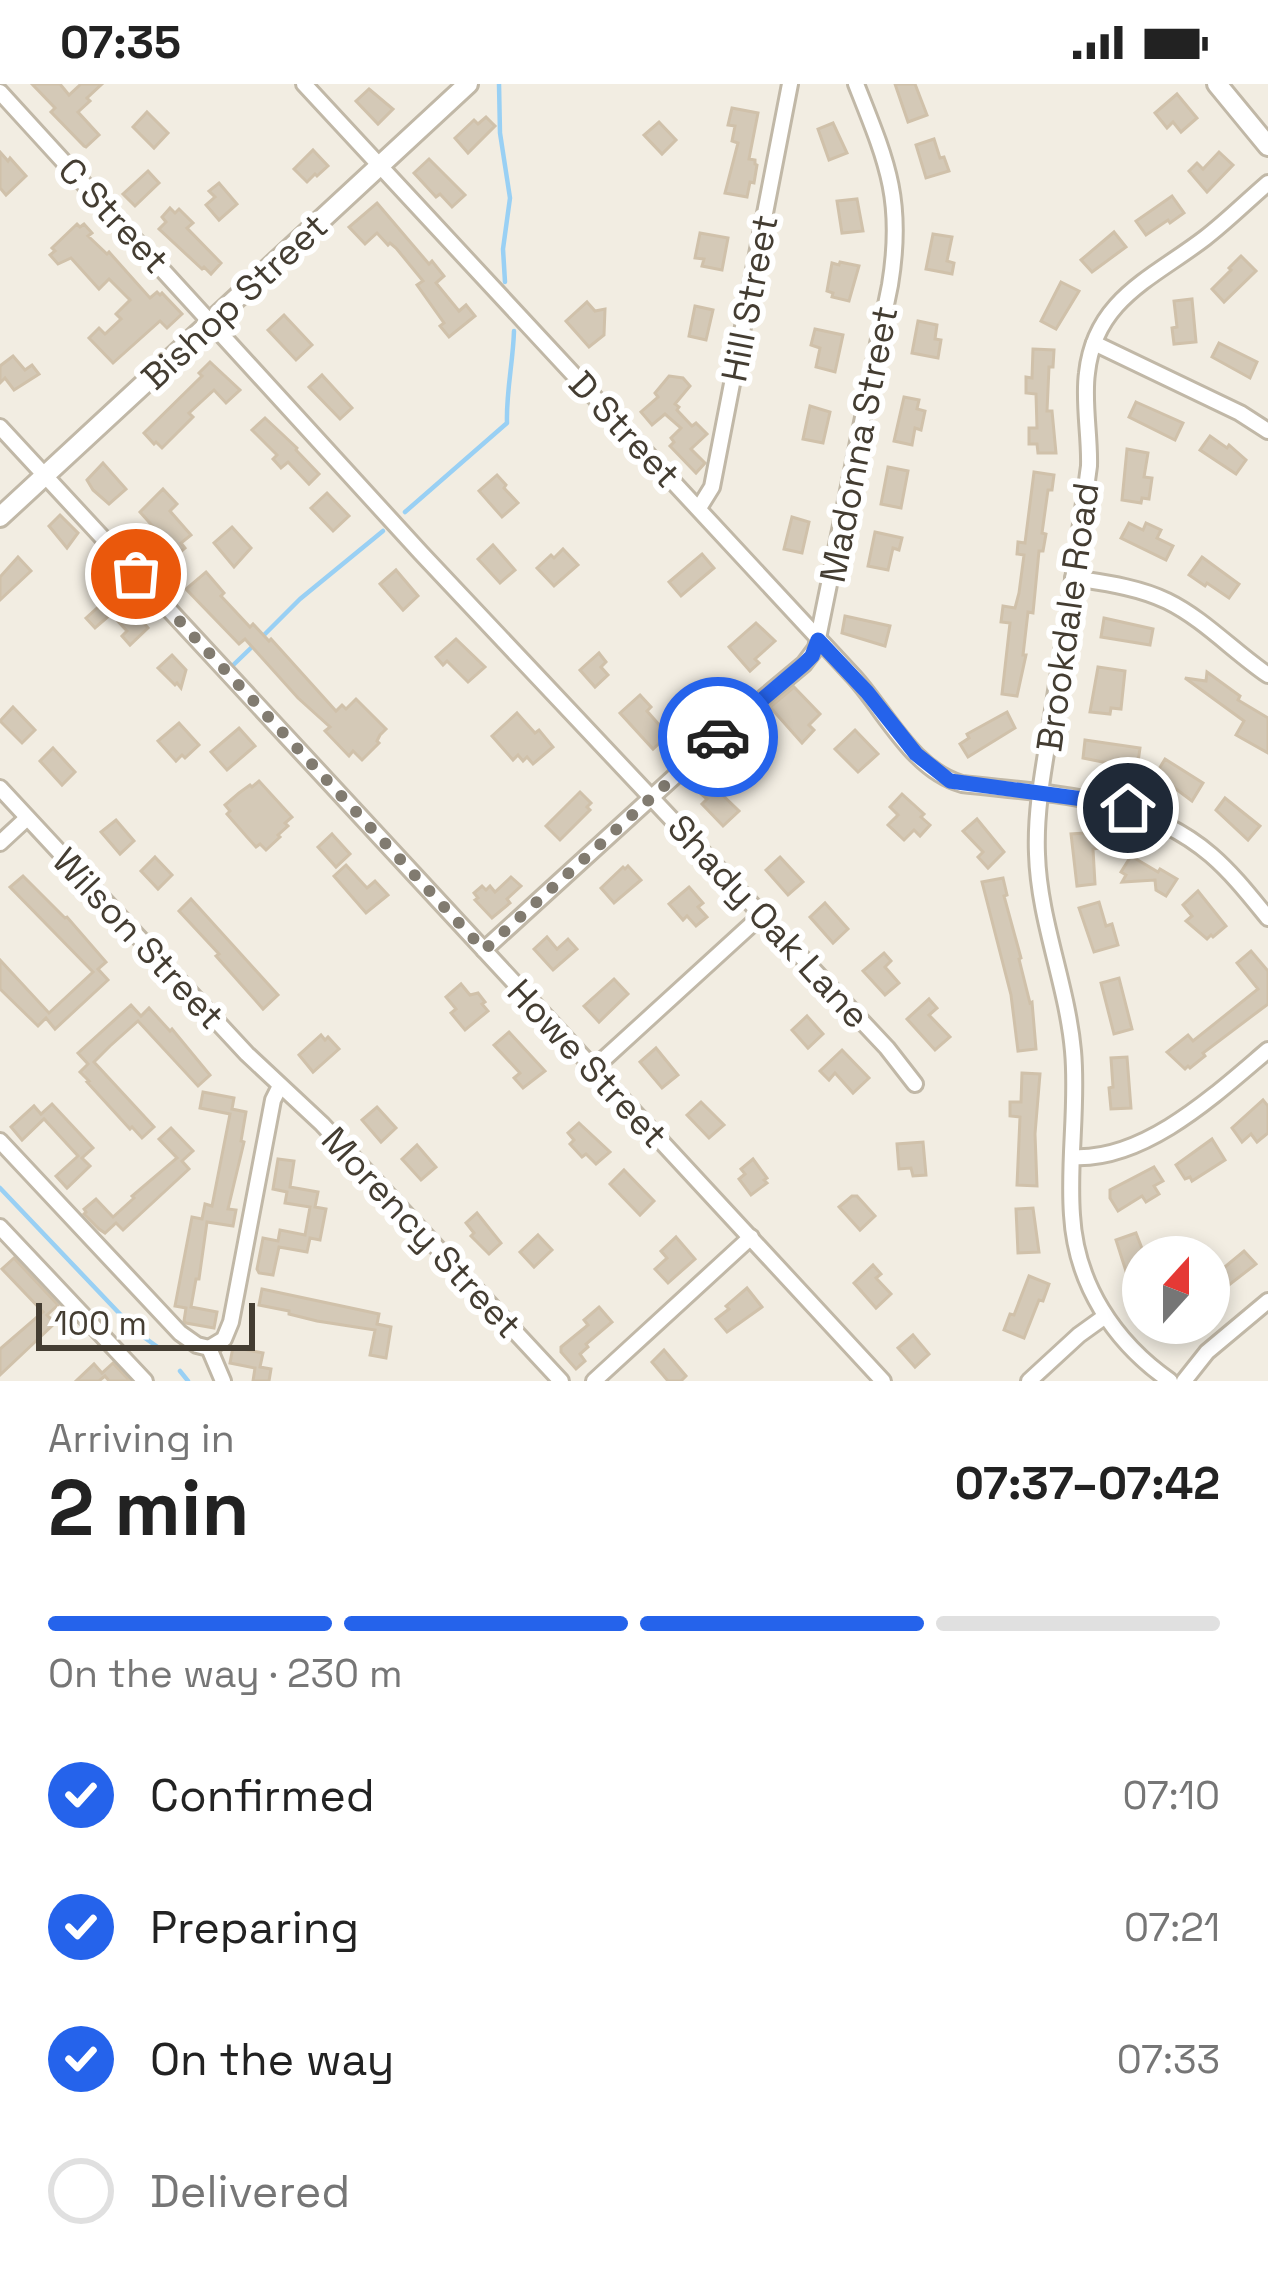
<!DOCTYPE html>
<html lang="en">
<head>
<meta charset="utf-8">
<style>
  body { margin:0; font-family:"Space Grotesk",sans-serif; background:#f2f2f2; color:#222; height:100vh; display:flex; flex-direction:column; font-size:45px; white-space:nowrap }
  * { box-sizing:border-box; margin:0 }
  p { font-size:39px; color:#767676 }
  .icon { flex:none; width:66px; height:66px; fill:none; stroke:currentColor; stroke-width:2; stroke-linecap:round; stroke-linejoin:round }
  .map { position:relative; height:1297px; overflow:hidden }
  .sheet { display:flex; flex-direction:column; background:#fff; flex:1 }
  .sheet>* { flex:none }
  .needle { width:78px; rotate:21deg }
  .controls { position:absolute; left:1122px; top:1152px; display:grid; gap:24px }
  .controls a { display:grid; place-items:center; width:108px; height:108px; border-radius:50%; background:#fff; box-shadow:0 6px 18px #0003; font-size:60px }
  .scale { position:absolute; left:36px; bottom:30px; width:219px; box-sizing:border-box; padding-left:12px; border:6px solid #443d32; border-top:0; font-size:33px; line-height:42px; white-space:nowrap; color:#443d32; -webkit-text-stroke:9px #fff; paint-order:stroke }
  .pin { position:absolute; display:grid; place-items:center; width:102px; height:102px; color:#fff; margin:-51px; border:6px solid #fff; border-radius:50%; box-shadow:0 3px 12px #0007 }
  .courier { position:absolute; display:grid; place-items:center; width:120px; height:120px; margin:-60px; border:9px solid #2563eb; border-radius:50%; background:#fff; color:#222; box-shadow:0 3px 15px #0007 }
  .summary em { font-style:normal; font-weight:700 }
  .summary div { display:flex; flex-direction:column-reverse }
  .summary { display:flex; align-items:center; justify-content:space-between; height:204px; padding:0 48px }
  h1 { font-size:78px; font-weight:700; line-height:90px }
  .bar { display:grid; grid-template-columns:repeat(4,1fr); gap:18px 12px; align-content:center; height:144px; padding:0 48px }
  .bar i { height:15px; border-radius:9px; background:#e0e0e0 }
  .bar .active { background:#2563eb }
  .bar p { grid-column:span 4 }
  ol { padding:0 48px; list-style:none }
  li { display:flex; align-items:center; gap:36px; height:132px }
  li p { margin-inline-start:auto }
  li .icon { padding:12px; border-radius:50%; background:#2563eb; color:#fff; stroke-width:4 }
  li:last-child { color:#767676 }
  li i { width:66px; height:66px; border:6px solid #e0e0e0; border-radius:50% }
  .status { display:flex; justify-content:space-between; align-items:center; height:84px; padding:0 60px; background:#fff; direction:ltr }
  .status svg { height:33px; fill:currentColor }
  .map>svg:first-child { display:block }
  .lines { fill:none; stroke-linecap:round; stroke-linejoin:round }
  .stream { stroke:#99d0f4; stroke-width:4.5 }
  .building { fill:#d4c9b7; stroke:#d0c1aa; stroke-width:3 }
  .minor-casing { stroke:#c1b8a7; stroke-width:20 }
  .tertiary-casing { stroke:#c1b8a7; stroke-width:24 }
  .minor { stroke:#fff; stroke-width:14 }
  .tertiary { stroke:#fff; stroke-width:18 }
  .done { stroke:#817b70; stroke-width:12; stroke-dasharray:0 21.6 }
  .route { stroke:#2563eb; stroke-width:15 }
  .labels { text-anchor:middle; stroke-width:12; stroke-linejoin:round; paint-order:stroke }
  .street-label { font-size:36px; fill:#443d32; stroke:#fff }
</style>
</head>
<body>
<div class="status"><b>07:35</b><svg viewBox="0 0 49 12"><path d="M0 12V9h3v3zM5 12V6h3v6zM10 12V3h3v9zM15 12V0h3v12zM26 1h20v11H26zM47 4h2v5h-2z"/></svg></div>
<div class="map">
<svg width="1268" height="1297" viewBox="0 0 1268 1297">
  <rect width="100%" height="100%" fill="#f2ede2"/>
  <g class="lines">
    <g class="stream">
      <path d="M499 0 500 49 510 114 503 165 505 198"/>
      <path d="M405 428 507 339C506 308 513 279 514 247"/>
      <path d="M261 554 300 515 383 447"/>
      <path d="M227 587 253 562"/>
      <path d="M0 1104 138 1249 159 1264"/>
      <path d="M180 1287 188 1297"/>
    </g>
  </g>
  <g class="building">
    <path d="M32 0H60L69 11 81 0H102L87 14 90 17 78 28 99 51 86 63 84 62 51 28 55 24Z"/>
    <path d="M895 0H915L927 31 908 38Z"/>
    <path d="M369 5 393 25 378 40 356 17Z"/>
    <path d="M1177 10 1197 34 1181 48 1173 38 1167 44 1155 29Z"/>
    <path d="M732 24 758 29 749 75 755 76V80L757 81 754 99 750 98 747 113 725 109 738 59 732 57 735 42 728 41Z"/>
    <path d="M147 28 168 49 154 64 133 43Z"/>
    <path d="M486 33 495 42 468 69 455 54 474 36 478 40Z"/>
    <path d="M659 38 676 56 662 70 644 51Z"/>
    <path d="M833 39 847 69 829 76 818 45Z"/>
    <path d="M934 55 940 74 944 73 949 87 926 94 916 61Z"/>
    <path d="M313 66 328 82 317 92 315 90 307 98 294 85Z"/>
    <path d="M0 68 8 77 10 74 26 92 6 111 0 104Z"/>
    <path d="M1219 68 1233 81 1207 108 1189 87 1197 79 1203 85Z"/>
    <path d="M429 75 465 111 452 123 440 110 436 113 414 89Z"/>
    <path d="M148 87 159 99 135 122 123 110Z"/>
    <path d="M219 99 237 120 219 136 206 121 215 113 209 107Z"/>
    <path d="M1172 112 1184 129 1170 139 1168 136 1146 151 1136 137Z"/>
    <path d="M857 115 863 147 842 149 837 117Z"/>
    <path d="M377 119 429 180 432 177 444 192 436 199 459 227 466 221 475 232 449 253 440 242 444 239 417 201 423 197 396 164 390 159 388 161 377 149 365 160 349 143Z"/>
    <path d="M170 124 175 129 179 125 193 139 187 144 221 179 211 190 204 183 202 185 159 145 166 138 162 133Z"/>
    <path d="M77 140 80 143 84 140 92 149 88 152 107 170 109 168 150 214 157 208 160 211 162 209 182 230 167 244 160 237 113 279 89 254 99 244 105 250 121 235 116 230 130 216 109 195 99 205 71 174 58 180 50 171 55 167 52 164Z"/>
    <path d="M1114 148 1126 163 1092 188 1081 176Z"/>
    <path d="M700 149 728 154 722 186 702 182 704 175 695 174Z"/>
    <path d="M933 150 952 153 947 177 954 179 952 190 926 185Z"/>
    <path d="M1241 172 1256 187 1224 218 1212 205 1231 186 1229 184Z"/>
    <path d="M840 178 859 182 849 217 832 213 833 209 827 207 832 179 839 181Z"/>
    <path d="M1061 198 1079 207 1056 245 1041 237Z"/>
    <path d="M1192 215 1196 258 1174 260 1172 244 1177 243 1174 217Z"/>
    <path d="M587 218 595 227 605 225 604 251 589 263 566 237Z"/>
    <path d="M695 222 713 226 706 256 689 252Z"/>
    <path d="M284 231 312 261 296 276 268 246Z"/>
    <path d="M918 237 937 241 935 255 941 256 938 274 912 269Z"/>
    <path d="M815 245 843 251 835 288 816 283 820 264 811 261Z"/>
    <path d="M1219 259 1257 278 1250 294 1212 273Z"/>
    <path d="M1033 265 1054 266 1053 283H1049L1047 327H1052L1056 369H1038L1037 360H1029V344H1037L1036 310 1026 309V293L1032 294Z"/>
    <path d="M13 272 25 286 32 281 39 290 14 306 5 294 0 299V282Z"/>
    <path d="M210 278 240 306 226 319 214 306 189 329 193 333 162 364 156 358 154 360 144 349 202 292 199 289Z"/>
    <path d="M322 291 352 324 340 335 309 303Z"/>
    <path d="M669 292 683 294 690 302 675 320 679 323 677 326 692 342 696 339 707 350 691 365 705 379 696 389 670 362 674 358 671 354 681 344 665 330 652 341 641 328 658 313 655 309Z"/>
    <path d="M904 313 919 316 917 325 925 327 921 346 915 344 912 361 894 357Z"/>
    <path d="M1136 318 1183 339 1175 356 1129 333Z"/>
    <path d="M810 322 830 328 823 359 803 355Z"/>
    <path d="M265 334 297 364 296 366 319 390 309 400 288 378 281 384 273 375 277 371 252 346Z"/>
    <path d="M1210 352 1227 364 1229 361 1246 376 1236 390 1200 366Z"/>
    <path d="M1127 365 1148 369 1144 393 1152 394 1149 415 1142 414 1141 419 1122 416Z"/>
    <path d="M103 379 126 405 109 420 93 406 87 396Z"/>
    <path d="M888 383 908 387 901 424 881 420Z"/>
    <path d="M1034 388 1054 391 1052 406H1048L1042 449 1046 450 1043 467H1039L1033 529 1028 528 1023 571H1026L1017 612 1002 610 1010 539 1001 538 1003 522 1015 524 1019 509 1024 471 1017 470 1018 458 1025 459Z"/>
    <path d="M497 391 506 401 504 404 518 419 502 433 479 407Z"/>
    <path d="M163 405 177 420 170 427 191 451 181 459 185 464 178 470 180 472 167 483 154 467 166 457 140 428Z"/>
    <path d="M327 409 349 432 333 447 311 424Z"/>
    <path d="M60 431 78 449 67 464 49 442Z"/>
    <path d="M792 433 809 438 802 469 784 465Z"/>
    <path d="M1129 439 1143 446 1146 439 1161 446 1157 454 1173 462 1166 476 1121 454Z"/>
    <path d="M232 443 251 464 234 483 214 459Z"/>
    <path d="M875 448 902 454 899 466 893 464 888 486 868 482Z"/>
    <path d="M493 461 515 486 500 499 478 475Z"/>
    <path d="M563 465 578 481 554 502 537 484 551 471 554 474Z"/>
    <path d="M702 470 714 484 681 512 669 498Z"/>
    <path d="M18 473 31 487 0 516V493Z"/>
    <path d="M1202 473 1239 500 1229 514 1207 499 1205 502 1189 491Z"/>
    <path d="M396 486 418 512 403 526 380 500Z"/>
    <path d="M206 488 224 509 221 512 250 543 253 540 269 557 271 555 336 627 342 621 346 625 356 615 386 645 380 651 377 657 379 659 362 676 353 667 349 672 325 647 330 643 298 614 245 555 239 560 186 505Z"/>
    <path d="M116 507 148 544 130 561 122 552 127 547 111 530 95 544 86 534Z"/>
    <path d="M845 532 890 542 885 562 842 549Z"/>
    <path d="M1104 534 1153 545 1150 561 1101 553Z"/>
    <path d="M756 539 775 557 755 575 759 579 750 587 729 563Z"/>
    <path d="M456 555 485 583 468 598 447 577 443 581 436 573Z"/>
    <path d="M599 569 606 578 601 583 608 591 595 603 580 586Z"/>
    <path d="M172 571 186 586 181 604 177 599 175 601 158 584Z"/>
    <path d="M1098 583 1125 587 1121 625 1111 624 1110 630 1090 628Z"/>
    <path d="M1207 588 1240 612 1238 616 1268 634V669L1236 651 1244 637 1185 594 1206 597Z"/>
    <path d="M794 603 820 630 809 641 814 646 802 659 770 623Z"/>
    <path d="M640 611 651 623 647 627 668 651 653 665 620 629Z"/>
    <path d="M13 623 35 646 22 659 0 637Z"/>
    <path d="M1007 628 1015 644 968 673 960 660 969 654 967 650Z"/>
    <path d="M517 629 535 649 539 646 553 663 533 680 527 673 523 677 518 671 513 676 492 652Z"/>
    <path d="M179 639 199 661 185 674 182 671 176 677 158 657Z"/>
    <path d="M239 644 255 662 227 686 211 668Z"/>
    <path d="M855 646 878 670 858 688 835 665Z"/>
    <path d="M1085 656 1140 664 1137 685 1083 674Z"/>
    <path d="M53 664 75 688 62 701 40 677Z"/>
    <path d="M1165 675 1203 699 1192 717 1156 690Z"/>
    <path d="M259 697 292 733 285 739 288 742 278 751 280 753 266 766 260 760 256 763 247 753 227 730 230 727 225 721 239 709 250 701 252 703Z"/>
    <path d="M710 699 739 727 723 742 702 720 707 715 700 709Z"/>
    <path d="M580 708 591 719 587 723 590 726 560 756 546 742Z"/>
    <path d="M902 710 924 730 921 733 930 741 920 752 914 746 904 756 888 741 898 731 890 723Z"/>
    <path d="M1225 714 1260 742 1248 756 1216 726Z"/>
    <path d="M977 735 1004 768 988 784 978 773 983 768 963 747Z"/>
    <path d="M116 736 134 757 120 770 101 748Z"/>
    <path d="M1099 748 1100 764 1093 765 1095 800 1077 802 1071 750Z"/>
    <path d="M332 750 350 770 336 783 318 763Z"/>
    <path d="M1131 772 1158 788 1160 785 1177 795 1166 812 1156 806 1155 796 1122 798 1126 791 1121 788Z"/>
    <path d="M155 773 172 791 158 805 141 787Z"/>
    <path d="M780 773 803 798 788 811 766 786Z"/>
    <path d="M346 781 367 804 375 797 388 811 366 829 334 792Z"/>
    <path d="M628 782 641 796 614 819 601 804 623 783 625 785Z"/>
    <path d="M23 792 65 834 67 833 106 878 98 885 108 896 55 945 46 934 38 942 0 905V876L49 929 93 888 10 803Z"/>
    <path d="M511 793 521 802 507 815 510 819 492 834 475 816 478 814 474 809 482 802 486 806 490 802 495 808Z"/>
    <path d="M1003 794 1007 811 1004 812 1021 874 1019 875 1030 919 1032 918 1036 965 1018 967 1011 911 982 798Z"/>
    <path d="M689 803 703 819 698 823 707 833 696 842 687 832 683 836 669 820Z"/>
    <path d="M1198 807 1226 842 1213 853 1211 851 1207 855 1186 837 1192 832 1183 821Z"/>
    <path d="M191 815 278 911 263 925 216 872 219 870 179 827Z"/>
    <path d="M1099 818 1106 842 1112 840 1118 861 1094 868 1079 824Z"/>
    <path d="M825 819 848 845 833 859 810 833Z"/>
    <path d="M547 853 557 865 568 855 577 865 553 886 534 865Z"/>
    <path d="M1251 867 1268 887V920L1203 969 1205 972 1190 984 1188 982 1185 985 1167 968 1188 951 1193 957 1258 905 1237 879Z"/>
    <path d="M884 869 891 877 885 883 899 899 885 911 863 887Z"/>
    <path d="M1119 894 1132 945 1114 950 1101 899Z"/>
    <path d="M614 895 628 910 599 938 584 922Z"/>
    <path d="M461 900 470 911 478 909 485 918 482 920 488 927 465 946 451 929 456 925 446 913Z"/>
    <path d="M929 915 937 924 929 931 950 953 935 966 907 935Z"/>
    <path d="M131 921 141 932 149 924 170 947 172 945 210 991 198 1002 138 937 110 962 94 978 154 1043 142 1054 132 1043 130 1045 87 998 89 997 80 988 88 980 78 969Z"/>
    <path d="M807 932 823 950 808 964 792 946Z"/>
    <path d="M509 948 545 987 523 1004 514 994 520 989 494 961Z"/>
    <path d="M321 951 325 956 328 953 339 965 313 988 299 971Z"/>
    <path d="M656 964 678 991 662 1004 640 978Z"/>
    <path d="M842 966 869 994 853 1009 835 989 829 996 820 987Z"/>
    <path d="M1127 973 1131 1024 1111 1025 1109 1004 1113 1003 1111 974Z"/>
    <path d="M1022 989 1040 990 1035 1050 1037 1102 1017 1101 1020 1033 1010 1032V1018H1021Z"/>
    <path d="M203 1008 234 1014 232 1025 246 1028 241 1057 244 1058 228 1125 236 1126 233 1142 207 1138 199 1195H196L191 1223 217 1228 214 1244 186 1239 184 1237 186 1224 175 1222 192 1133 202 1135 205 1120 212 1122 230 1030 200 1024Z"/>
    <path d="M1263 1016 1268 1022V1049L1257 1058 1251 1050 1242 1058 1232 1044Z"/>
    <path d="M701 1018 724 1041 709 1054 687 1031Z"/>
    <path d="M52 1020 93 1064 82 1074 90 1082 67 1104 56 1092 78 1072 44 1035 22 1056 11 1043 34 1022 41 1030Z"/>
    <path d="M377 1023 396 1044 381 1058 362 1036Z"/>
    <path d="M579 1039 610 1068 596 1080 586 1070 582 1073 570 1060 574 1056 568 1049Z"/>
    <path d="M171 1044 193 1067 182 1077 189 1085 123 1146 116 1139 105 1149 99 1145 84 1130 86 1128 84 1125 96 1115 113 1133 134 1114 132 1112 177 1074 159 1055Z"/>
    <path d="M1212 1055 1225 1076 1192 1097 1190 1093 1185 1095 1176 1081Z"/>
    <path d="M923 1058 926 1091 913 1092 911 1084 899 1085 897 1060Z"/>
    <path d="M417 1061 436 1083 421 1096 402 1075Z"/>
    <path d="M278 1075 294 1077 290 1103 318 1108 315 1123 326 1125 320 1156 310 1154 307 1168 279 1163 273 1191 259 1189 257 1185 263 1154 278 1157 280 1146 305 1151 310 1123 285 1119 287 1108 273 1105Z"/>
    <path d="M753 1075 767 1094 764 1096 767 1099 751 1111 739 1095 745 1090 741 1085Z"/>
    <path d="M1154 1083 1163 1097 1154 1102 1159 1110 1146 1118 1142 1112 1118 1127 1110 1114V1106Z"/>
    <path d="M624 1086 654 1117 640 1131 610 1100Z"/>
    <path d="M852 1112H857L875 1132 860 1146 839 1123Z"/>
    <path d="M1033 1124 1039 1168 1018 1169 1016 1125Z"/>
    <path d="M477 1129 501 1159 489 1170 471 1152 474 1149 466 1139Z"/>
    <path d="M1136 1149 1143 1167V1198L1131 1203 1116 1156Z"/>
    <path d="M538 1151 552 1166 534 1183 520 1168Z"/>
    <path d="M676 1153 695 1175 668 1199 655 1185 667 1174 661 1167Z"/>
    <path d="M1244 1167 1256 1180 1216 1211 1209 1203V1196Z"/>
    <path d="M14 1174 58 1221 47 1231 55 1239 0 1291V1265L43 1228 2 1185Z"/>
    <path d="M873 1181 881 1190 876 1194 891 1210 876 1224 854 1199Z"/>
    <path d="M1029 1192 1049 1200 1043 1217 1039 1216 1024 1254 1004 1246 1010 1230 1014 1231Z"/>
    <path d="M747 1204 762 1223 727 1248 716 1235 729 1225 726 1222Z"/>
    <path d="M262 1205 379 1230 377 1240 391 1243 386 1274 370 1271 375 1246 317 1237 289 1230V1227L259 1221Z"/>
    <path d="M599 1223 612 1238 586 1260 588 1263 580 1270 585 1277 576 1285 561 1268V1263L588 1241 584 1236Z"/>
    <path d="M913 1251 929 1270 915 1283 898 1264Z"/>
    <path d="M233 1263 263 1269 260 1283 271 1285 269 1297H253L255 1284 230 1279Z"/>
    <path d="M664 1266 686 1292 681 1297H668L652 1278Z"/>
    <path d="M113 1279 130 1297H109L105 1292 99 1297H76L94 1280 102 1289Z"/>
  </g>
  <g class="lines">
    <g class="minor-casing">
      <g id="minor">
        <path d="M304 0 855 594C887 630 913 686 962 700 1049 710 1141 711 1211 771 1233 790 1250 812 1268 834"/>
        <path d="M0 8 421 469 887 964 915 1000"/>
        <path d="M1094 259 1240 329 1268 347"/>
        <path d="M0 343 883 1297"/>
        <path d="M699 424 712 403 790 0"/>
        <path d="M1073 494C1105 499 1138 503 1167 517 1204 535 1234 568 1268 591"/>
        <path d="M0 704 247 970 322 1040 561 1297"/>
        <path d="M0 759 27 734"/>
        <path d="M484 866 731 641 804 580 816 564 890 201C904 116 887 78 856 0"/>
        <path d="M593 985 763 830"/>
        <path d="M0 1057 180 1249 197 1261 209 1264 223 1297"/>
        <path d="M1073 1073C1145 1077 1216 1010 1268 966"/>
        <path d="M0 1143 145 1297"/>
        <path d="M209 1264 224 1255 231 1238 273 1016 280 1002"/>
        <path d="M594 1297 751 1153"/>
        <path d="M1029 1297 1079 1251 1104 1233"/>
        <path d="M1170 1297C1114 1258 1076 1200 1072 1131 1068 1076 1078 1021 1073 967 1067 900 1039 837 1037 770 1035 722 1046 673 1053 626 1066 545 1078 464 1089 382 1090 352 1083 318 1087 289 1095 215 1153 194 1205 154 1227 137 1247 117 1268 99"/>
        <path d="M1184 1297 1207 1268 1268 1217"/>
      </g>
    </g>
    <g class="tertiary-casing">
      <g id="tertiary">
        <path d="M1217 0 1268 62"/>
        <path d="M0 433 468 0"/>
      </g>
    </g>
    <use href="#minor" class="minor"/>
    <use href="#tertiary" class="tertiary"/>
  </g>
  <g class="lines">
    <path class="done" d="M136 490 484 866 718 653"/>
    <path class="route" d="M718 653 804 580 812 572 818 556 867 608 916 670 950 697 1105 718 1128 724"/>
  </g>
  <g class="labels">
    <g class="street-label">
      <text transform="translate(114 131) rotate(47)" y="13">C Street</text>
      <text transform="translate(749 214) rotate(-79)" y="13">Hill Street</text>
      <text transform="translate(234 217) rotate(-43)" y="13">Bishop Street</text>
      <text transform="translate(625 345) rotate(47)" y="13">D Street</text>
      <text transform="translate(858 360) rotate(-79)" y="13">Madonna Street</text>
      <text transform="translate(1067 533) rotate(-82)" y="13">Brookdale Road</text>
      <text transform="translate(769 837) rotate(47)" y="13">Shady Oak Lane</text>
      <text transform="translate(139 854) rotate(47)" y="13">Wilson Street</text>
      <text transform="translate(588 979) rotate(47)" y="13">Howe Street</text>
      <text transform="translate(422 1148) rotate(47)" y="13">Morency Street</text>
    </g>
  </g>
</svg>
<div class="controls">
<a><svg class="needle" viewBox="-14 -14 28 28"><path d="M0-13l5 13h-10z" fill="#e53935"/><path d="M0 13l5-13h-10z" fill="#767676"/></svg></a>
</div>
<div class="scale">100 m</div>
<div class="pin" style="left:136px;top:490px;background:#ea580c"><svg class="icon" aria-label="bag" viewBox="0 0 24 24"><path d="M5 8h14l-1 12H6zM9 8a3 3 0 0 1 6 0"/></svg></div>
<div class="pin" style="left:1128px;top:724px;background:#1f2937"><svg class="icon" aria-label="home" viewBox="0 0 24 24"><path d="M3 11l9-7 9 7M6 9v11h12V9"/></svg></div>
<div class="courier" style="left:718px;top:653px"><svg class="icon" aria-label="car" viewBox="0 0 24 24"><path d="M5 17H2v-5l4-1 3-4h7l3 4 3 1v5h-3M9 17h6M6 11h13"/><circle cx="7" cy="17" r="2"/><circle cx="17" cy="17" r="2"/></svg></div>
</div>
<section class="sheet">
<div class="summary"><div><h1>2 min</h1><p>Arriving in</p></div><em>07:37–07:42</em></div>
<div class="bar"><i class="active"></i><i class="active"></i><i class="active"></i><i></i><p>On the way · 230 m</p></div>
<ol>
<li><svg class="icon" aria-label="check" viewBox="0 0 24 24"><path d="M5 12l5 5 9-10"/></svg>Confirmed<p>07:10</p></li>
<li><svg class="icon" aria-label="check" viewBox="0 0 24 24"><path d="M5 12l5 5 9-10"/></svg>Preparing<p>07:21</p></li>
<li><svg class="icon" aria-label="check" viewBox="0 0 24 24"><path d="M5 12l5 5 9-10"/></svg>On the way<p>07:33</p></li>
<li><i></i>Delivered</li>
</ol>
</section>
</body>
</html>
